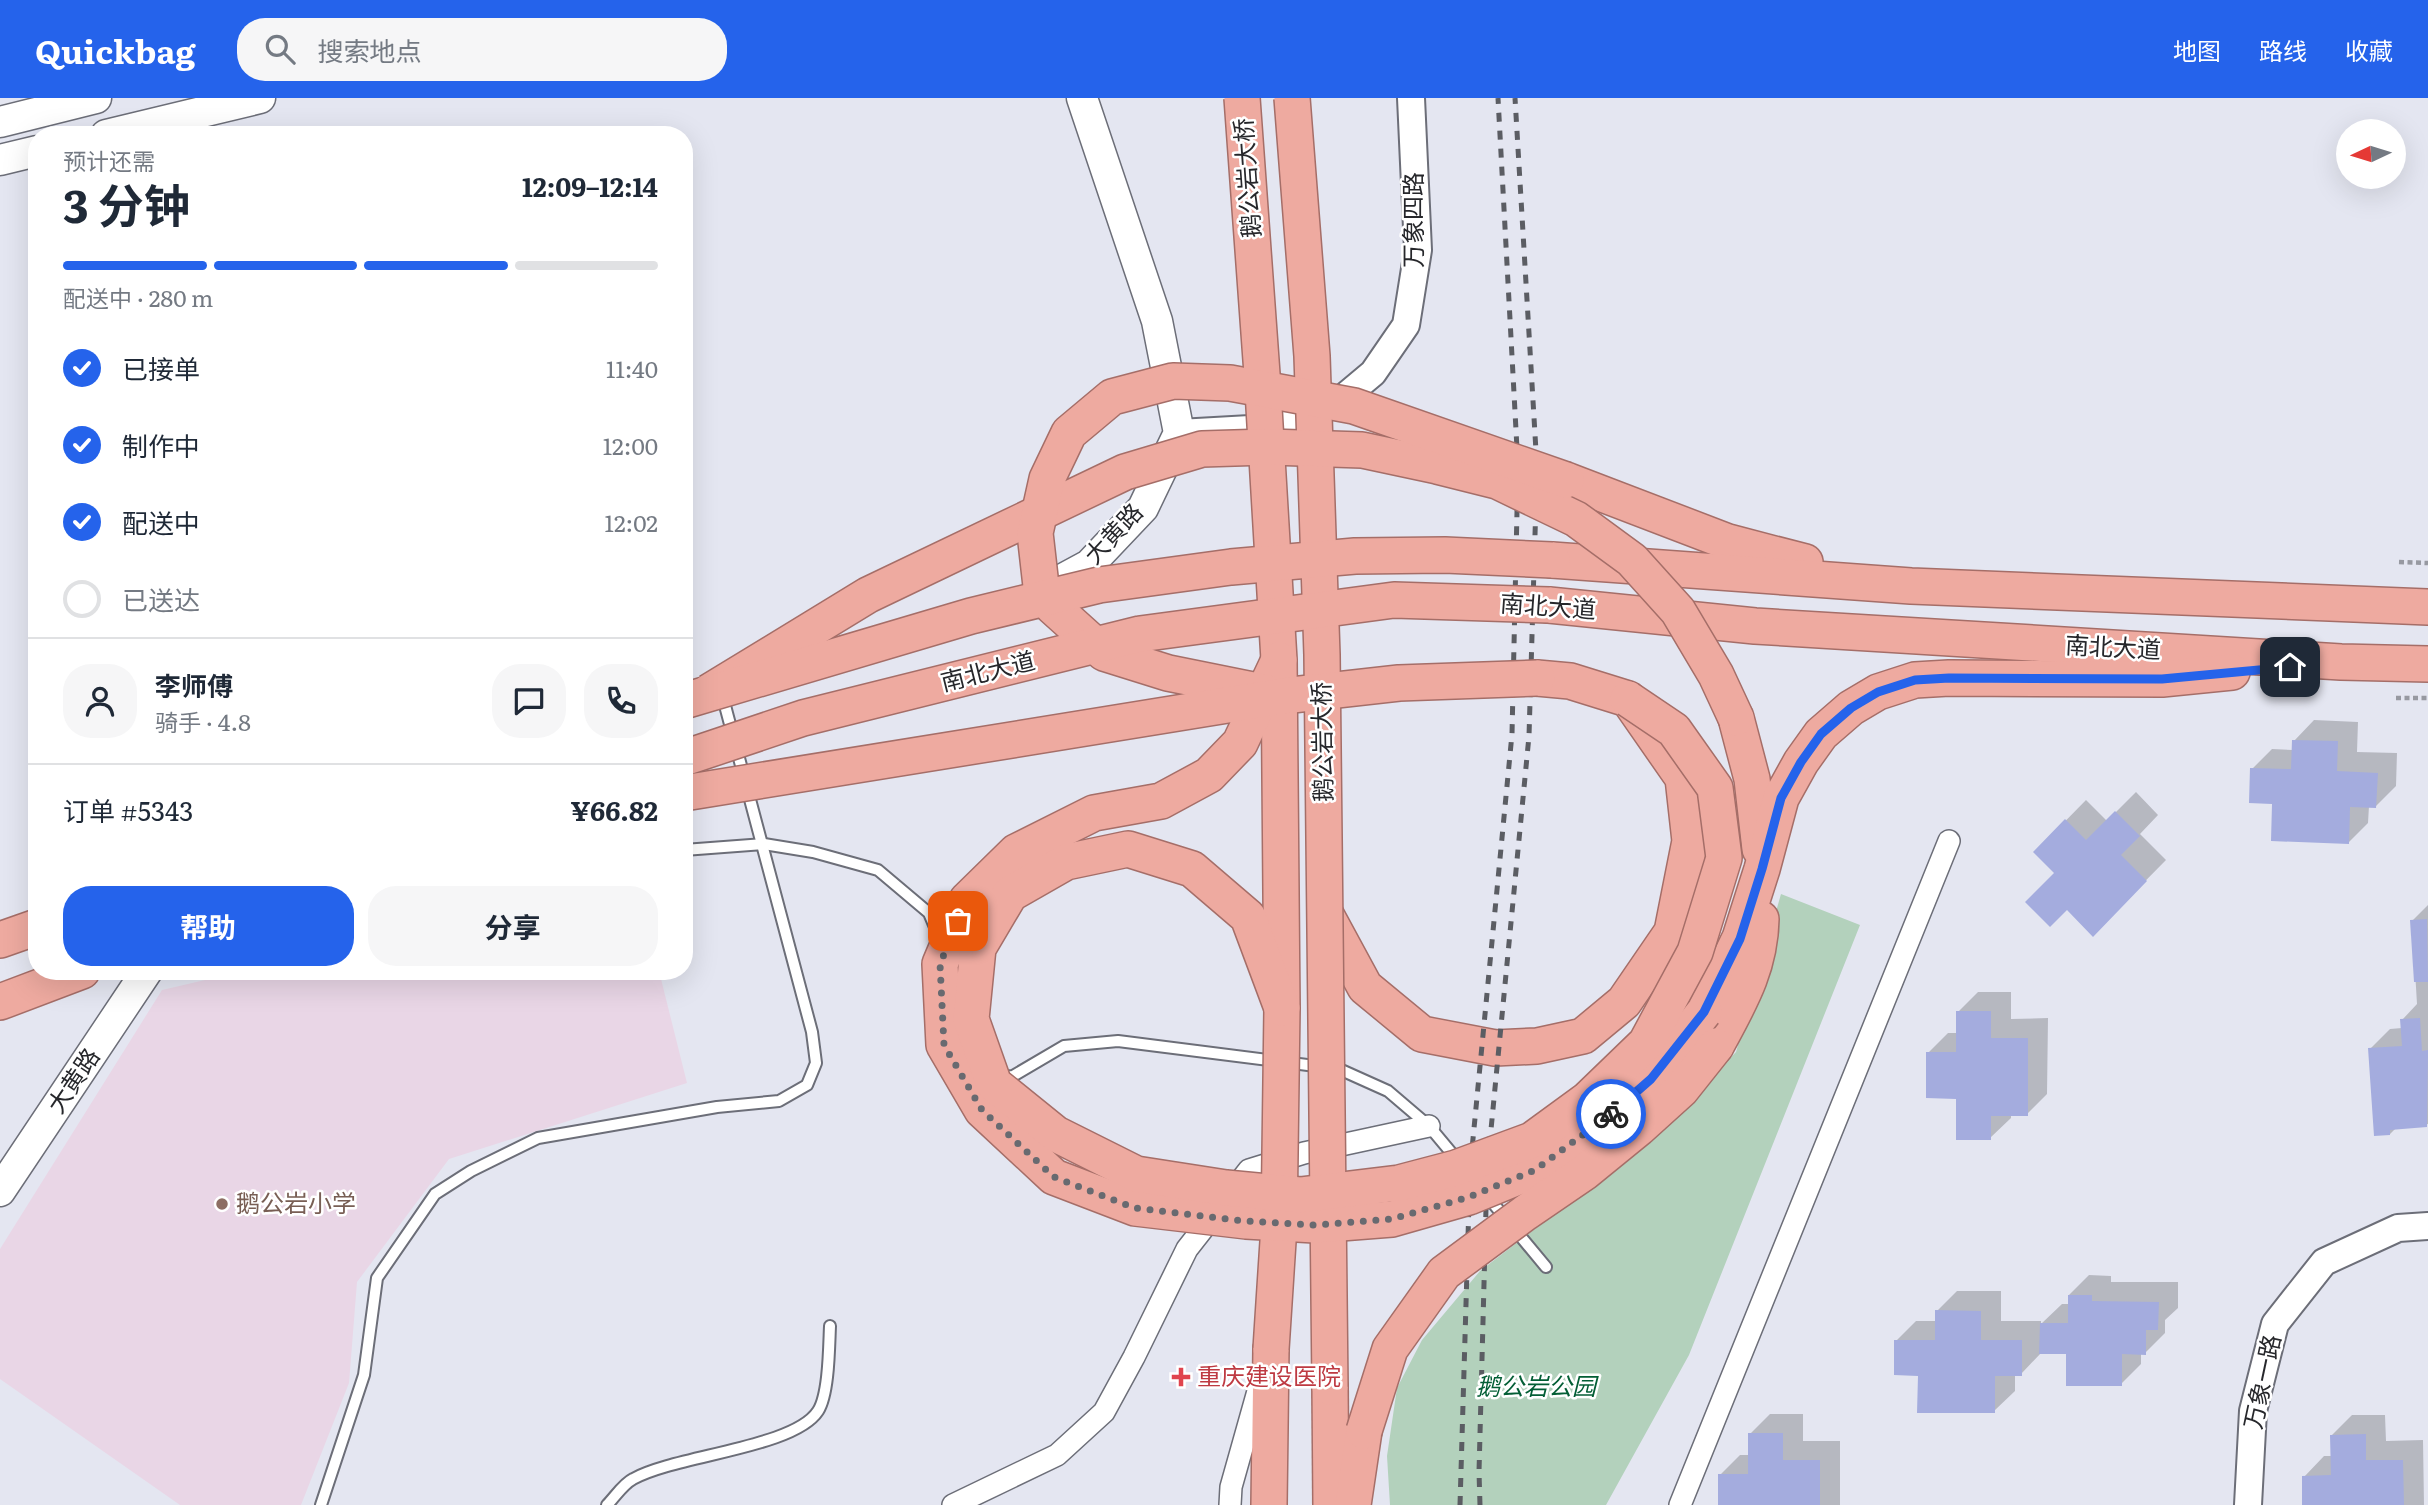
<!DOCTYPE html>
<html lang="zh">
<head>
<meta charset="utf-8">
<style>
  body { margin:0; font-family:Literata,"Noto Sans SC",serif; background:#f6f6f7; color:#1f2937; height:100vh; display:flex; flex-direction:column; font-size:26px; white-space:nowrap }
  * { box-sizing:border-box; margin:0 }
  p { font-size:23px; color:#747a83 }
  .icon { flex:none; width:38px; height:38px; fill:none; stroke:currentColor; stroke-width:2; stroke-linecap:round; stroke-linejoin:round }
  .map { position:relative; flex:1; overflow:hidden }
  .side { position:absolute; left:28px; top:28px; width:665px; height:854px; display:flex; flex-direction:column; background:#fff; border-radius:28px; box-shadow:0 7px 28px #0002 }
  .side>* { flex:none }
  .needle { width:46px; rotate:266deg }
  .controls { position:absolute; left:2336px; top:21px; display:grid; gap:14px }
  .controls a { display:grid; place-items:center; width:70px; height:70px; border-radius:50%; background:#fff; box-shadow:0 7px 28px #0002; font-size:35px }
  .pin { position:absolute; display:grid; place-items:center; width:60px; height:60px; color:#fff; margin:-30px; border-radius:14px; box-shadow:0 4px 10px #0006 }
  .courier { position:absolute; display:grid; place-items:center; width:70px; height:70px; margin:-35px; border:5px solid #2563eb; border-radius:50%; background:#fff; color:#222; box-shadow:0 2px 9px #0007 }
  .overview em { font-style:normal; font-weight:700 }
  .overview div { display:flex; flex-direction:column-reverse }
  .overview { display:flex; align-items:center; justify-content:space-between; height:119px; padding:0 35px }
  h1 { font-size:46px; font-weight:700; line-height:52px }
  .bar { display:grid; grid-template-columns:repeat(4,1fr); gap:10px 7px; align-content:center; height:84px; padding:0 35px }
  .bar i { height:9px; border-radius:5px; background:#e0e1e3 }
  .bar .on { background:#2563eb }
  .bar p { grid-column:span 4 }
  .line { display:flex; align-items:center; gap:18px; padding:0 35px; border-top:2px solid #e0e1e3 }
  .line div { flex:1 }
  .round { display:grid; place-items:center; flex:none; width:74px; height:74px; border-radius:28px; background:#f6f6f7 }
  ol { padding:0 35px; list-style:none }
  li { display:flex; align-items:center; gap:21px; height:77px }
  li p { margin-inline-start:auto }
  li .icon { padding:7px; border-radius:50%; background:#2563eb; color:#fff; stroke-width:4 }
  li:last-child { color:#747a83 }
  li i { width:38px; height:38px; border:4px solid #e0e1e3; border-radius:50% }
  .cta { display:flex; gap:14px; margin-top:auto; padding:14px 35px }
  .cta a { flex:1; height:80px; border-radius:28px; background:#2563eb; color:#fff; font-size:28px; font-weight:700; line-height:80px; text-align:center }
  .cta a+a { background:#f6f6f7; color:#1f2937 }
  header { display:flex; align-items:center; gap:42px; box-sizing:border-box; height:98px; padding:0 35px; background:#2563eb; color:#fff }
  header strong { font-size:33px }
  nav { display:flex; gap:38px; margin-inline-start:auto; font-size:24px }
  .search { width:490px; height:63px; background:#f6f6f7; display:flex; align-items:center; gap:18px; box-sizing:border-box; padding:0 24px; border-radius:28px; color:#747a83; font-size:26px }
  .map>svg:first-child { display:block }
  .education { fill:#e9d6e6 }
  .green { fill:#b3d1bc }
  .shadow { fill:#0003 }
  .building { fill:#a4acde }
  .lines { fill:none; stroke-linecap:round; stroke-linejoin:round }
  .service-casing { stroke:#6c6e78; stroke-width:14 }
  .minor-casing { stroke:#6c6e78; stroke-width:24 }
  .tertiary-casing { stroke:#6c6e78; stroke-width:30 }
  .secondary-casing { stroke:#6c6e78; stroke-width:33 }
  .trunk-casing { stroke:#a56e68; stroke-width:38 }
  .path { stroke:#9799a1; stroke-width:4.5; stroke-dasharray:5 3.5; stroke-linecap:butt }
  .service { stroke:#fff; stroke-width:10 }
  .minor { stroke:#fff; stroke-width:21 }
  .tertiary { stroke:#fff; stroke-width:26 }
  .secondary { stroke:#fff; stroke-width:30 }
  .trunk { stroke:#eeaaa0; stroke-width:35 }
  .rail { stroke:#5b5d63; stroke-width:5; stroke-dasharray:9 9; stroke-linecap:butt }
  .trunk-bridge-casing { stroke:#a56e68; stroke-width:38; stroke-linecap:butt }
  .trunk-bridge { stroke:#eeaaa0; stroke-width:35 }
  .done { stroke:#686a70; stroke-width:7; stroke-dasharray:0 12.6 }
  .route { stroke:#2563eb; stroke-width:9 }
  .education-dot { fill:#8d6e63; stroke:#fff; stroke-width:2.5 }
  .health-dot { fill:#e0444e; stroke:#fff; stroke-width:2.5 }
  .labels { text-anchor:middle; stroke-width:5; stroke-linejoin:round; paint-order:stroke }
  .street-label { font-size:24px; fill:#26272b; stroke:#fff }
  .education-label { font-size:24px; fill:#785e54; stroke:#fff; text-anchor:start }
  .health-label { font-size:24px; fill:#be3a42; stroke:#fff; text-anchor:start }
  .park-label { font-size:24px; font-style:italic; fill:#035e35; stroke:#fff }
</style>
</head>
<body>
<header>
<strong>Quickbag</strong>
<div class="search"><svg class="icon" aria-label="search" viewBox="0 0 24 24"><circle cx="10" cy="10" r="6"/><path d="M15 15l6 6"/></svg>搜索地点</div>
<nav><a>地图</a><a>路线</a><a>收藏</a></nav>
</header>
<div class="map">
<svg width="2428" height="1407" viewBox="0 0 2428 1407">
  <rect width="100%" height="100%" fill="#e4e6f1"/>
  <path class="education" d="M244 873H659L687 985 449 1061 357 1184 349 1285 301 1407H180L0 1281V1151L162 892Z"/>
  <path class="green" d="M1781 796 1860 827 1689 1257 1606 1407H1390L1387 1358 1397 1290 1422 1242 1480 1173 1646 1046 1736 954Z"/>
  <g class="shadow">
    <path d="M2314 622 2358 624 2357 654 2397 655 2396 688 2376 708H2369L2368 725 2348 745 2274 705 2252 671 2272 651 2293 652 2294 643Z"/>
    <path d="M2136 694 2158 717 2140 736 2166 762 2093 836 2056 775 2035 754 2086 702 2107 723Z"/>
    <path d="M2428 807V1026L2396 1030 2390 1036 2370 951 2390 931 2402 930V922L2417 906 2412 823Z"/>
    <path d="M1978 894H2011V921L2048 920 2047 996 2027 1016H2011V1020L1990 1040 1958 999 1928 955 1948 935H1958V914Z"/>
    <path d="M2089 1177 2111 1178V1184H2178V1210L2165 1222V1235L2145 1255H2141V1266L2121 1286 2068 1255H2041L2021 1276H2015V1293L1994 1313 1919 1276 1896 1243 1916 1223H1937V1213L1957 1193H2001V1223H2041V1226L2062 1206H2069V1197Z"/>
    <path d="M1770 1316H1803V1343H1840V1407H1720V1377L1740 1357H1750V1336Z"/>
    <path d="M2352 1317H2385L2386 1343 2423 1342 2424 1407H2304V1379L2324 1358H2333L2332 1337Z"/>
  </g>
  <g class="building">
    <path d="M2292 642 2338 643 2337 673 2378 675 2376 710 2350 709 2349 746 2271 743 2272 706 2249 705 2250 670 2291 671Z"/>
    <path d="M2115 713 2140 738 2121 757 2147 783 2093 839 2067 812 2050 829 2025 804 2054 775 2033 754 2065 721 2086 742Z"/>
    <path d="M2427 821 2428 884H2414L2410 822Z"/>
    <path d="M1956 913H1991V940H2028V1018H1991V1042H1956V1001L1926 1000V954H1956Z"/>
    <path d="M2420 920 2422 953 2428 952 2427 1029 2390 1032V1037L2374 1038 2368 950 2402 948 2400 921Z"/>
    <path d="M2068 1197H2092V1203L2159 1204 2158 1232H2146V1257L2122 1256V1288H2066V1256H2039L2040 1225H2068Z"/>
    <path d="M1935 1212 1981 1213V1242H2022V1278H1995V1315H1917L1918 1278 1894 1277V1242H1935Z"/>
    <path d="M1748 1335H1783V1362H1820V1407H1718V1376H1748Z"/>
    <path d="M2366 1336V1362H2403L2404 1407H2302V1378L2331 1377 2330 1337Z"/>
  </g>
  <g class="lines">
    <g class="service-casing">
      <g id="service">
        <path d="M684 752 764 746 813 754 878 772 929 815 940 841"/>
        <path d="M999 979 1013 978 1064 948 1118 943 1339 971 1388 993 1429 1028 1459 1064"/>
        <path d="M1487 1098 1546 1169"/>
        <path d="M321 1407 364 1277 377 1180 435 1096 471 1073 538 1040 717 1009 779 1003 807 987 816 965 812 934 723 600"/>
        <path d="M607 1407C615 1399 623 1386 633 1381 676 1357 794 1350 818 1313 829 1296 829 1249 830 1228"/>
      </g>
    </g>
    <g class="minor-casing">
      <g id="minor">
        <path d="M953 1407 1057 1357 1104 1314 1134 1259 1187 1151 1249 1072 1304 1055 1429 1028"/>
        <path d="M1230 1407 1231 1389 1260 1286"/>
        <path d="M1680 1407 1949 743"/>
      </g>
    </g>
    <g class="tertiary-casing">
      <g id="tertiary">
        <path d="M1179 335 1268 330 1336 306 1373 275 1406 227 1418 152 1411 0"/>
        <path d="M2248 1407 2253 1313 2275 1226 2324 1164 2398 1130 2428 1128"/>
      </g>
    </g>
    <g class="secondary-casing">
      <g id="secondary">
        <path d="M0 24 96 0"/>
        <path d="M106 37 260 0"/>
        <path d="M0 62 37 53"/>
        <path d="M1039 494 1089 467 1143 410 1179 335 1157 223 1082 0"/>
        <path d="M0 1093 147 873"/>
      </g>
    </g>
    <g class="trunk-casing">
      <g id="trunk">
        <path d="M1566 382 1728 444 1805 464"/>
        <path d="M1552 462 1911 488 2428 509"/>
        <path d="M1549 507 1755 528 2341 564 2428 566"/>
        <path d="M1736 620 1752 681 1760 751"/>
        <path d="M1326 817 1365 889 1422 936 1495 950 1537 948 1583 938 1624 904 1672 834 1690 743 1683 680 1628 601 1570 583 1537 580"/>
        <path d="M0 842 37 829"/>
        <path d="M0 904 82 873"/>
        <path d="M1704 914 1740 840 1762 771 1781 700 1801 664 1821 636 1851 610 1878 594 1915 582 1949 580 2162 581 2232 574"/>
        <path d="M1716 948C1739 905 1760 871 1761 821"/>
        <path d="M1330 1289 1331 1407"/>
        <path d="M1269 1407 1271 1251"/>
        <path d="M1353 1407 1364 1333"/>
      </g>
    </g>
    <g class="path">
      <path d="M2399 464 2428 465"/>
      <path d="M2396 600H2428"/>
    </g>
    <use href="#service" class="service"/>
    <use href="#minor" class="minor"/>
    <use href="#tertiary" class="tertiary"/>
    <use href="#secondary" class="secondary"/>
    <use href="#trunk" class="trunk"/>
    <g class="rail">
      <path d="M1460 1407 1470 1072 1512 636 1518 369 1498 0"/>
      <path d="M1480 1407 1479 1374 1487 1073 1529 638 1537 370 1515 0"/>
    </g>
    <g class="trunk-bridge-casing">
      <g id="trunk-bridge">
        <path d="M1242 0 1262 276 1279 562 1282 910 1279 1128 1271 1251"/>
        <path d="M1292 0 1312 258 1322 557 1330 1289"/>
        <path d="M1279 562 1240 645 1209 677 1161 703 1094 715 1016 754 967 802 940 866 944 947 982 1012 1054 1079 1135 1110 1246 1123 1315 1127 1392 1121 1469 1099 1535 1072 1598 1028 1651 981 1704 914"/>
        <path d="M709 594 868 497 1125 374 1202 351 1267 349 1362 352 1437 368 1497 383 1576 421 1632 462 1678 513 1716 577 1736 620"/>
        <path d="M1283 598 1168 575 1104 555 1053 509 1041 488 1035 435 1047 381 1069 335 1112 299 1173 283 1230 285 1354 308 1566 382"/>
        <path d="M684 603 971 518 1099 487 1231 469 1355 458 1445 457 1552 462"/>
        <path d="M684 660 803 620 1140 536 1394 502 1549 507"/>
        <path d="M684 695 1283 598 1399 585 1537 580"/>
        <path d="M1282 910 1248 819 1192 771 1128 751 1066 764 1010 796 978 850 971 921 994 986 1056 1036 1136 1076 1226 1090 1300 1097 1399 1085 1456 1070 1532 1042 1588 1001 1646 945 1695 854 1724 760 1715 690 1674 632 1628 601"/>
        <path d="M1364 1333 1390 1251 1444 1175 1525 1115 1585 1074 1639 1030 1681 992 1716 948"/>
      </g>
    </g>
    <use href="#trunk-bridge" class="trunk-bridge"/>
  </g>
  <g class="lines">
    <path class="done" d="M958 823 940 866 944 947 982 1012 1054 1079 1135 1110 1245 1123 1315 1127 1392 1121 1469 1099 1535 1072 1611 1016"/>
    <path class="route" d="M1611 1016 1651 981 1704 914 1740 841 1762 771 1781 700 1801 664 1821 636 1851 610 1878 594 1915 582 1949 580 2162 581 2290 569"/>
  </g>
  <circle class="education-dot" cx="222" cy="1106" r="7"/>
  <path class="health-dot" d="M1177.5 1268.5h7v7h7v7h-7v7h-7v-7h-7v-7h7z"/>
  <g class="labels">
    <g class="street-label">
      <text transform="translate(1248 80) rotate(-94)" y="8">鹅公岩大桥</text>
      <text transform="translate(1414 122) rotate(-90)" y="8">万象四路</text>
      <text transform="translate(1114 436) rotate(-47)" y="8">大黄路</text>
      <text transform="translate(1548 509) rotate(4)" y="8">南北大道</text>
      <text transform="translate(2113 550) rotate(3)" y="8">南北大道</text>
      <text transform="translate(988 574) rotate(-14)" y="8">南北大道</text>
      <text transform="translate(1323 644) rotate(-91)" y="8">鹅公岩大桥</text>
      <text transform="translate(74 983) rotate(-56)" y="8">大黄路</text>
      <text transform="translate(2263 1284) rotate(-78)" y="8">万象一路</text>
    </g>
    <g class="education-label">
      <text x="236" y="1114">鹅公岩小学</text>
    </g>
    <g class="health-label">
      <text x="1197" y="1287">重庆建设医院</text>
    </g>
    <g class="park-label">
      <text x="1536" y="1297">鹅公岩公园</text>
    </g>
  </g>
</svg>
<div class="controls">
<a><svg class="needle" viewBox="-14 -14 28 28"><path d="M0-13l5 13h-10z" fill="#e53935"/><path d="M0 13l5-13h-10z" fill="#747a83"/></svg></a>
</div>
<div class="pin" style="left:958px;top:823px;background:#ea580c"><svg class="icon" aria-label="bag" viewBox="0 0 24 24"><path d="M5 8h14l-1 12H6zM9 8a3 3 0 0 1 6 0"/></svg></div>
<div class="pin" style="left:2290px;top:569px;background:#1f2937"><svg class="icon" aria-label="home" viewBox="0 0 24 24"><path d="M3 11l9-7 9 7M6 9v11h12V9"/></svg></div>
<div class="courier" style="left:1611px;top:1016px"><svg class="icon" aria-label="bike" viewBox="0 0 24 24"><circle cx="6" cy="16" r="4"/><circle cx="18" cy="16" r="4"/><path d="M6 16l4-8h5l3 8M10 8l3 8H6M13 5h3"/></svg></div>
<section class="side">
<div class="overview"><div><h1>3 分钟</h1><p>预计还需</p></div><em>12:09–12:14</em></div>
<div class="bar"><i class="on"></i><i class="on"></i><i class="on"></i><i></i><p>配送中 · 280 m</p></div>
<ol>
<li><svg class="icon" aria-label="check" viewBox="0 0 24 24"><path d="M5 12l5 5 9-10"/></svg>已接单<p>11:40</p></li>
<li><svg class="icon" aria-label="check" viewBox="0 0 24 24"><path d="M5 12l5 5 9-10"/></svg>制作中<p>12:00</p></li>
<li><svg class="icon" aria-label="check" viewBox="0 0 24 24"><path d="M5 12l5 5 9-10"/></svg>配送中<p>12:02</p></li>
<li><i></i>已送达</li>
</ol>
<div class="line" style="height:126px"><a class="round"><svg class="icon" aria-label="person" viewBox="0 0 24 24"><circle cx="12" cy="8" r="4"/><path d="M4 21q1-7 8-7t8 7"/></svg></a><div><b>李师傅</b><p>骑手 · 4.8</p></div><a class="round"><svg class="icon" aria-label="chat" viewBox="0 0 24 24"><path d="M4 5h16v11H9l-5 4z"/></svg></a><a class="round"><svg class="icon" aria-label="phone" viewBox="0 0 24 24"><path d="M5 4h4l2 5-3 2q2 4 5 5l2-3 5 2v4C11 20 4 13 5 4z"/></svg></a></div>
<div class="line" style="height:91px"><div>订单 #5343</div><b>¥66.82</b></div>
<div class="cta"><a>帮助</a><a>分享</a></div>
</section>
</div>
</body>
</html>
